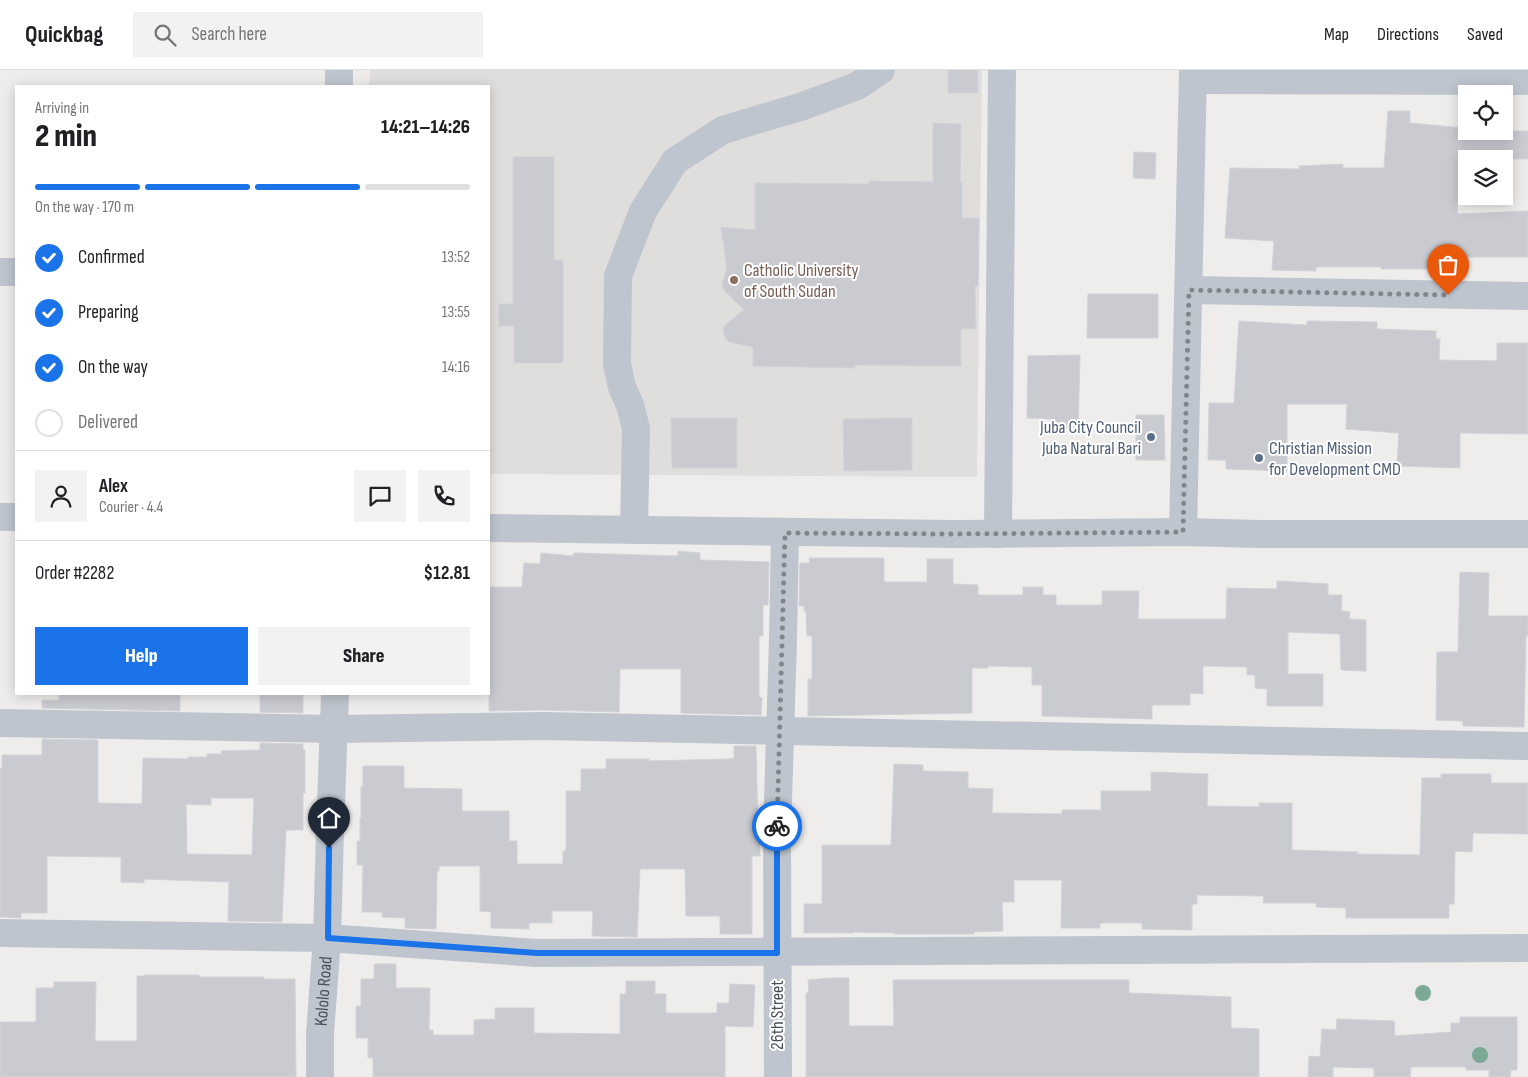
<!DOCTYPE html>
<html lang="en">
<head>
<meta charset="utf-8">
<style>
  body { margin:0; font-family:"Sofia Sans Condensed",sans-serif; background:#f2f2f2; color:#202124; height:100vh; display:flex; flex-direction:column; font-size:19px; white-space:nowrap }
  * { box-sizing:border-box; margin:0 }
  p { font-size:16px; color:#757577 }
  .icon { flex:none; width:28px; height:28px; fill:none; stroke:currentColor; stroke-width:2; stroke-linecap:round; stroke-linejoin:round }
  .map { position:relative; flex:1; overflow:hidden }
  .side { position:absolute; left:15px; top:15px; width:475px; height:610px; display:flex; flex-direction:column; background:#fff; border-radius:0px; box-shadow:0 2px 12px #0003 }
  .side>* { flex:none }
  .tools { position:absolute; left:1458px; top:15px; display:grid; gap:10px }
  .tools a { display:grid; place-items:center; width:55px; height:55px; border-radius:0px; background:#fff; box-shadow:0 2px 12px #0003; font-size:25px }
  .pin { position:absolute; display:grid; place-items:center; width:42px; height:42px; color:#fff; margin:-51px -21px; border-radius:50% 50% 50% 0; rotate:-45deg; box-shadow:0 0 5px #0007 }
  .pin .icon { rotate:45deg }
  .courier { position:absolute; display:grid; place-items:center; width:50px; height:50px; margin:-25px; border:4px solid #1a73e8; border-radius:50%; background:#fff; color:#222; box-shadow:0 1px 6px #0007 }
  .headline em { font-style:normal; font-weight:800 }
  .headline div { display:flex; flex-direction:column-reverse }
  .headline { display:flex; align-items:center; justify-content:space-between; height:85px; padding:0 20px }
  h1 { font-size:32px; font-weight:800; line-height:38px }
  .bar { display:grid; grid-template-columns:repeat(4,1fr); gap:8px 5px; align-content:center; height:60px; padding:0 20px }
  .bar i { height:6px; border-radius:4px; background:#e0e0e0 }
  .bar .current { background:#1a73e8 }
  .bar p { grid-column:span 4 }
  .line { display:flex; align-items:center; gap:12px; padding:0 20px; border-top:1px solid #e0e0e0 }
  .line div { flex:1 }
  .round { display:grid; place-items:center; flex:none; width:52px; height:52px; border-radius:0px; background:#f2f2f2 }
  ol { padding:0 20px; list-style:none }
  li { display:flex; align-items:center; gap:15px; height:55px }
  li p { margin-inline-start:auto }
  li .icon { padding:5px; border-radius:50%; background:#1a73e8; color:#fff; stroke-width:4 }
  li:last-child { color:#757577 }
  li i { width:28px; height:28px; border:2px solid #e0e0e0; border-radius:50% }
  .action { display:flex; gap:10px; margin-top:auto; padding:10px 20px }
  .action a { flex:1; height:58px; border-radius:0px; background:#1a73e8; color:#fff; font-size:20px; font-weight:800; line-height:58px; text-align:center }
  .action a+a { background:#f2f2f2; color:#202124 }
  header { display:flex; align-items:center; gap:30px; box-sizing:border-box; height:70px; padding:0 25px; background:#fff; border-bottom:1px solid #e0e0e0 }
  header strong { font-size:24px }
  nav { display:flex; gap:28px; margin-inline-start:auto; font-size:18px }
  .search { width:350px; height:45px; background:#f2f2f2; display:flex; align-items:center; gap:12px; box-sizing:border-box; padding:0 18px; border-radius:0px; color:#757577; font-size:19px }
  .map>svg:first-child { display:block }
  .education { fill:#e0dedd }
  .building { fill:#cacbd1; stroke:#d1d2d7; fill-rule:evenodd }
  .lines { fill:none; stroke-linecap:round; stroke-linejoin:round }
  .minor { stroke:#bec5ce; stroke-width:28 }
  .tree { fill:#7ca996 }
  .done { stroke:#81868c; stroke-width:5; stroke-dasharray:0 9 }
  .route { stroke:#1a73e8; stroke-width:6 }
  .education-dot { fill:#8d6e63; stroke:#fff; stroke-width:2 }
  .service-dot { fill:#5c6f8a; stroke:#fff; stroke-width:2 }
  .labels { text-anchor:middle; stroke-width:4; stroke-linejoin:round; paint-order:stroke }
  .education-label { font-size:18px; fill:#785e54; stroke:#fff; text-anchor:start }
  .service-label { font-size:18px; fill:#4e5e75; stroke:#fff; text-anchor:end }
  .street-label { font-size:18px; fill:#464e58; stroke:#fff }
</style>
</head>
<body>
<header>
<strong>Quickbag</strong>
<div class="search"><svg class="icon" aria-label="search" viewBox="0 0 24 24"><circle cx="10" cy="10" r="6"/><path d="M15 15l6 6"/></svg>Search here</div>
<nav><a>Map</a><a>Directions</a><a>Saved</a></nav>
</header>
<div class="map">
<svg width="1528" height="1007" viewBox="0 0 1528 1007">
  <rect width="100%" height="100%" fill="#efedec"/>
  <path class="education" d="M370 0H982L977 407 489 404V16H369Z"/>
  <g class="building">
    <rect x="948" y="0" width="30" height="23"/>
    <path d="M1388 41H1410V53L1463 58 1462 61H1528V89H1461L1457 144 1528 141V187H1453V199H1381V197H1316V201L1272 200 1274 171 1225 168 1230 98 1299 99V96L1343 94V98H1384Z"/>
    <path d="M933 53 961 54 960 112H962V148H979L978 216H975L976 259H961V296L855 295V298L753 296V277L729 272 725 267 723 261 725 255 744 240 724 220 722 214 727 198 721 157 755 160V113L869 114V111L933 112Z"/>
    <path d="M1134 82 1156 83 1155 109 1133 108Z"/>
    <path d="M513 87H554V190H563V293H514V256H499V234H513Z"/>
    <path d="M1088 224H1158V268H1087Z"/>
    <path d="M1239 251 1307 255V251L1377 252V259L1436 261V269H1440L1439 290 1497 291V273H1528V364L1460 363V398L1397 396 1399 363 1346 359 1347 334H1287V401L1226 399V390H1208L1209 333H1234Z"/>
    <path d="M1080 285 1078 359H1051V349L1027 348 1028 286Z"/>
    <path d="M1136 345H1164L1165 390H1136Z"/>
    <path d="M671 348H737V398H672Z"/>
    <path d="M912 348V400L844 401 843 349Z"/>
    <path d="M678 481 700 483V490L769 492 768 535H763V566H759V627L762 628 761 645 681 643V599H620L619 642 543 640 489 641V517H522L524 493 540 494 541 483 573 486 574 483 678 486Z"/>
    <path d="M809 488H884V512H927V489H953V514L978 515V525H1023V517H1043V525H1056V535H1102V521H1139L1138 549H1226L1227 518 1277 519V511L1328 514V525H1342L1341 541 1350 542 1349 549 1366 550V601L1341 600 1340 564 1288 562V604H1323V636H1267V619L1255 618V605H1247V597L1203 596V624L1190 623V635H1152V649L1042 646V615H1032V597L988 596V598H972V643L808 646V609H812V566H807L806 541H804V536H799L800 493H810Z"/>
    <path d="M1460 502 1489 503 1488 546H1528V566H1526L1524 657 1463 656V651L1436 650 1437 582H1458Z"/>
    <path d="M59 624H180V641L42 638V630H59Z"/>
    <path d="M260 625H303V643L260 642Z"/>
    <path d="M42 669 98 670V733L142 734 143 688 188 689V687H207V684H222L221 681 260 680V673L303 674V680H305V723H303V760H286L282 852 228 851 229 812 144 809V813L121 812V787L47 786V843H21V848L0 847V698H2V685H42ZM211 728H254L252 785 187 784 186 734 211 735Z"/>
    <path d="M734 676H756L758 757H759L760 786H752V864H720V846H686L685 799H640L637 867 592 866 593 841H552V853H529V859L491 858V842L480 841V796H439V801H437L436 859 405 858V848L382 847V842H362L363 795H357V771H360V748H361V716H363V696H404V718L462 719V741H509V771H517V794H563V781H566V721H581V699H606V689H649V691L729 689 734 688Z"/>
    <path d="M894 694 923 695V701L968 702V718L993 719 992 743 1062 744V740H1101V721H1151V702L1208 704 1207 736 1259 737V733H1292V780L1358 782V784L1420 785 1422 708H1441V704H1491V713H1528V764L1473 763 1472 782 1455 781 1454 834H1449V848H1346V838L1316 837V833H1263L1264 826 1197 825V834H1192V860L1142 859V853H1100V858H1061L1062 810H1014V832H1002L1003 861 974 862V864H894V863L853 862V863H804V834H822V775H891Z"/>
    <path d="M374 894H396V918H430L429 960H433V965H474V950L495 949V938H534V963L620 964V924H626V911H655V924H666V943H717V933H729L730 914 755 915 753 957 725 956V1007H373V988H368V968H356V936H361V909H374Z"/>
    <path d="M144 905H199V907H264V909H295L296 1007H0V952H36V918H54V912H96L95 971H137V906H144Z"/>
    <path d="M829 908H849V956H894L893 910H1129V923L1231 927V958L1259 959V1007H806V923H809L808 910Z"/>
    <path d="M1460 947H1517V1000H1511L1510 1007H1489V1000H1466V997H1411L1410 1007H1374V998L1333 997V1007H1308L1309 986 1320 987 1322 959 1336 960 1337 949 1394 951 1395 966 1451 962V953H1460Z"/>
  </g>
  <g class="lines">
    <g class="minor">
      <path d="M1193 10 1528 11"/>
      <path d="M339 16V0"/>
      <path d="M0 202H16"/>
      <path d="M1189 220 1528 226"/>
      <path d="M0 447H16"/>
      <path d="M489 458 954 464 1183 462 1260 464H1528"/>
      <path d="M634 460 636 358 630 335 622 317 617 294 618 206 643 141 675 91 723 60 803 36 857 16 881 0"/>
      <path d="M1183 462 1193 0"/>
      <path d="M998 464 1002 0"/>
      <path d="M0 653 334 659 543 656 1528 676"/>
      <path d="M0 863 327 868 537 883 1528 878"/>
      <path id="s1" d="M320 1007V964L327 868 330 760 335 624"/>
      <path d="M778 1007 777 762 783 570 785 463"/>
    </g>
  </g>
  <g class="tree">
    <circle cx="1423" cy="923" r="8"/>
    <circle cx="1480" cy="985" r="8"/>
  </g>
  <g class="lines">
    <path class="done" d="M777 756 785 463 954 464 1183 462 1189 220 1448 225"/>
    <path class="route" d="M329 778 328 868 537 883H777V756"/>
  </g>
  <circle class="education-dot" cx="734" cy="210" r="5"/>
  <g class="service-dot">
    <circle cx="1151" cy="367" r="5"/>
    <circle cx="1259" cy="388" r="5"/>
  </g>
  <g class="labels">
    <g class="education-label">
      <text x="744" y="206">Catholic University<tspan x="744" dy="21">of South Sudan</tspan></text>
    </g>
    <g class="service-label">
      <text x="1141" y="363">Juba City Council<tspan x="1141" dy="21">Juba Natural Bari</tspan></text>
      <text x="1269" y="384" text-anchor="start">Christian Mission<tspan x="1269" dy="21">for Development CMD</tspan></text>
    </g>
    <g class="street-label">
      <text dy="6" stroke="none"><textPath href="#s1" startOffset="86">Kololo Road</textPath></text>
      <text transform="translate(777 945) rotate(-90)" y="6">26th Street</text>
    </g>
  </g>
</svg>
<div class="tools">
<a><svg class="icon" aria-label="locate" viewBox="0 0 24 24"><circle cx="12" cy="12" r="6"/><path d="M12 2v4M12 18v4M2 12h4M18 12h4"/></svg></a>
<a><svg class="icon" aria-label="layers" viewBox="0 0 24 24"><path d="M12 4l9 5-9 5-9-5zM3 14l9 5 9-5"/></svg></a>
</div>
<div class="pin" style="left:1448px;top:225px;background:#ea580c"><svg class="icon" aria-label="bag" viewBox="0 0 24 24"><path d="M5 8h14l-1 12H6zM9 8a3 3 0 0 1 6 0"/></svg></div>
<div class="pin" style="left:329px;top:778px;background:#1f2937"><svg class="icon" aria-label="home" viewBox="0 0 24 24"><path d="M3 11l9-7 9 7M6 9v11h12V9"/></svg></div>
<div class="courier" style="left:777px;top:756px"><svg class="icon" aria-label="bike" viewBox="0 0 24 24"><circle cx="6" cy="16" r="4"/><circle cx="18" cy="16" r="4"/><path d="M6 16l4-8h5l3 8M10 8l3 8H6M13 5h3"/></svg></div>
<section class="side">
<div class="headline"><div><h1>2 min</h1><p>Arriving in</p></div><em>14:21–14:26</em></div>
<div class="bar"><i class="current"></i><i class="current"></i><i class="current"></i><i></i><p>On the way · 170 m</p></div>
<ol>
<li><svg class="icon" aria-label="check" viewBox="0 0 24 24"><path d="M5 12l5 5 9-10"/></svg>Confirmed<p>13:52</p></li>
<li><svg class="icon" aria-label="check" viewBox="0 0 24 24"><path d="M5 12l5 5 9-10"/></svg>Preparing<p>13:55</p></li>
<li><svg class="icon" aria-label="check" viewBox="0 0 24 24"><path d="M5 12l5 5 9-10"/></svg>On the way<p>14:16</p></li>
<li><i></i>Delivered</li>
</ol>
<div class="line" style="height:90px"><a class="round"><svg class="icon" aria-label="person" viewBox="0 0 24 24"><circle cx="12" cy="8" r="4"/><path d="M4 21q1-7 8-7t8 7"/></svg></a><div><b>Alex</b><p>Courier · 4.4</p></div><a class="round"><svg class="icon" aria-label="chat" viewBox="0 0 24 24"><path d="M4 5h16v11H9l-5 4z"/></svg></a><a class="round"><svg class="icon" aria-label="phone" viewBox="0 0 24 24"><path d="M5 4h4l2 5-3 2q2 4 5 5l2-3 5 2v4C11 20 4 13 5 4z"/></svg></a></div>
<div class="line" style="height:65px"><div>Order #2282</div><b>$12.81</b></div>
<div class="action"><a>Help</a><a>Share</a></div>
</section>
</div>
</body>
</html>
